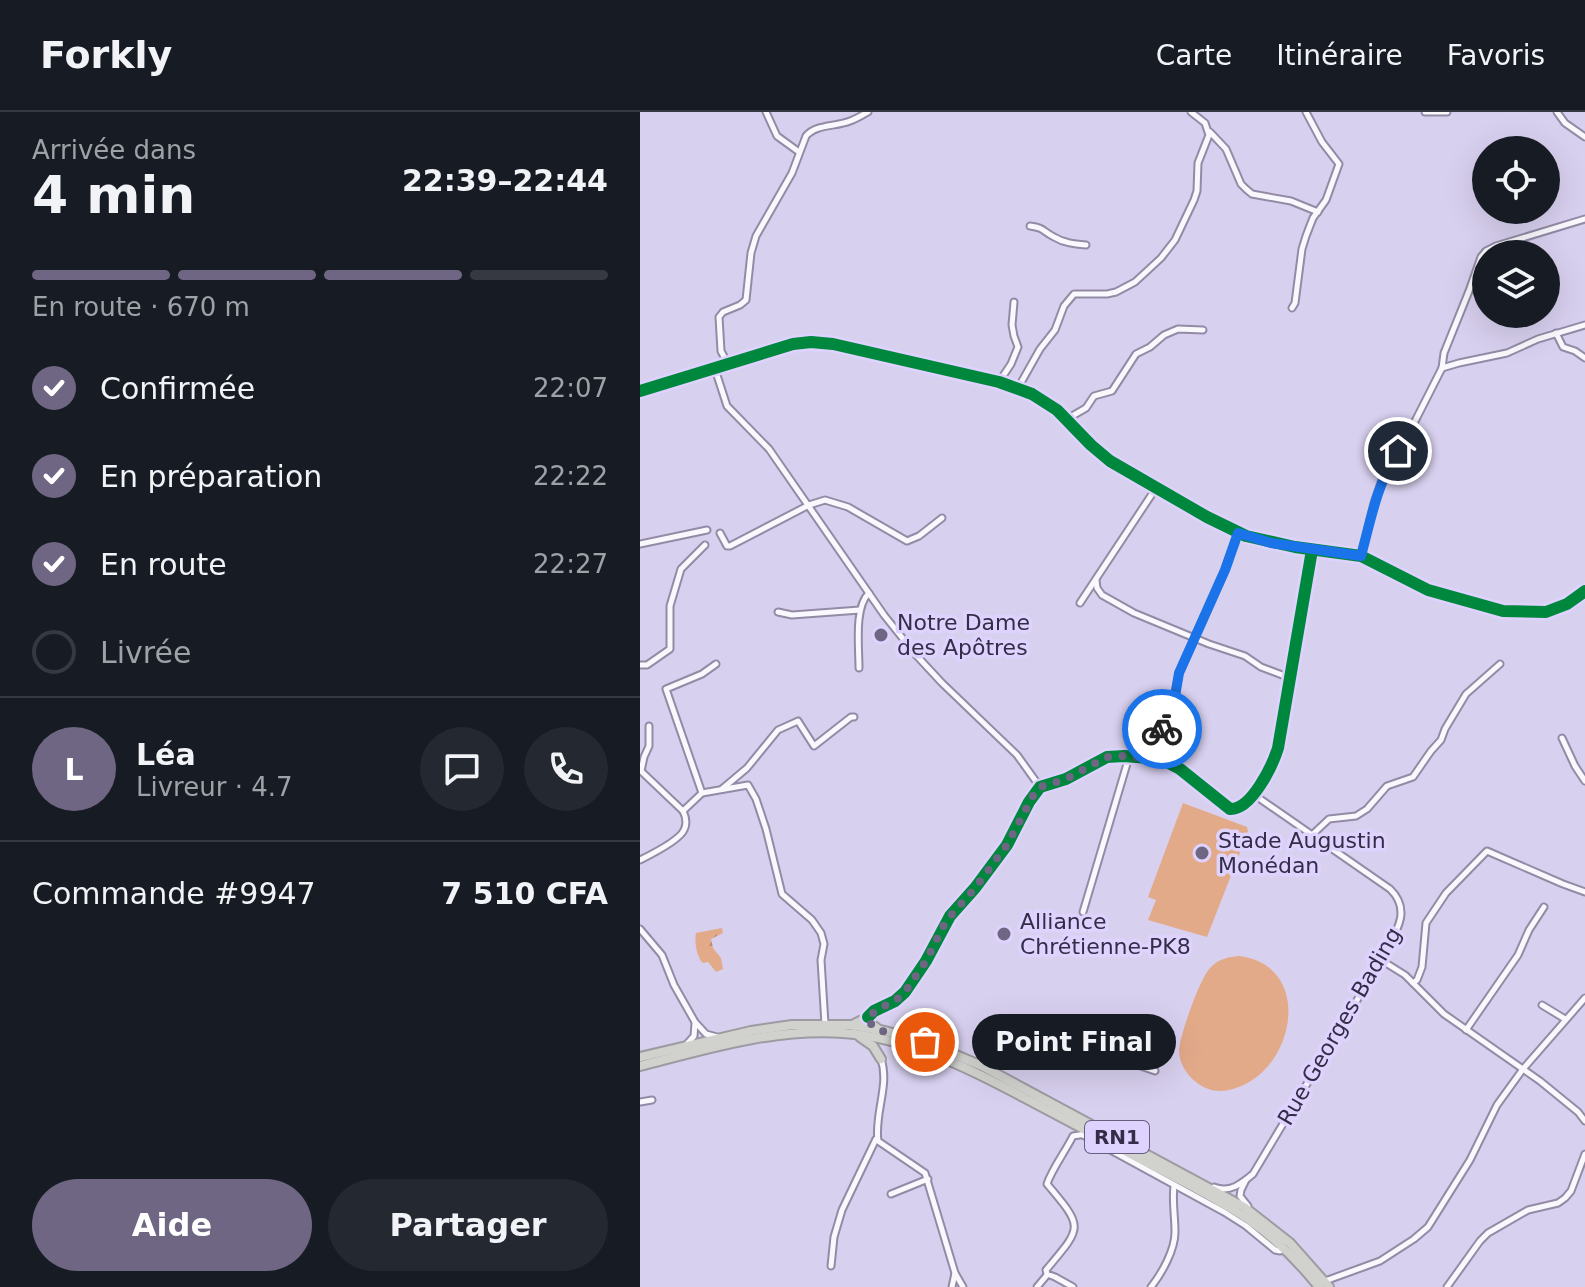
<!DOCTYPE html>
<html lang="fr">
<head>
<meta charset="utf-8">
<style>
  body { margin:0; font-family:"DejaVu Sans",sans-serif; background:#242831; color:#f1f3f6; height:100vh; display:flex; flex-direction:column; font-size:30px; white-space:nowrap }
  * { box-sizing:border-box; margin:0 }
  p { font-size:26px; color:#9ea1a6 }
  .icon { flex:none; width:44px; height:44px; fill:none; stroke:currentColor; stroke-width:2; stroke-linecap:round; stroke-linejoin:round }
  .map { position:relative; flex:1; overflow:hidden }
  .panel { display:flex; flex-direction:column; background:#171b24; width:640px }
  .panel>* { flex:none }
  .buttons { position:absolute; left:832px; top:24px; display:grid; gap:16px }
  .buttons a { display:grid; place-items:center; width:88px; height:88px; border-radius:50%; background:#171b24; box-shadow:0 8px 32px #0002; font-size:40px }
  .pin { position:absolute; display:grid; place-items:center; width:68px; height:68px; color:#fff; margin:-34px; border:4px solid #fff; border-radius:50%; box-shadow:0 2px 8px #0007 }
  .courier { position:absolute; display:grid; place-items:center; width:80px; height:80px; margin:-40px; border:6px solid #1a73e8; border-radius:50%; background:#fff; color:#222; box-shadow:0 2px 10px #0007 }
  .bubble { position:absolute; height:56px; border-radius:28px; background:#171b24; box-shadow:0 8px 32px #0002; font-size:26px; font-weight:600; line-height:56px; text-align:center }
  .head em { font-style:normal; font-weight:600 }
  .head div { display:flex; flex-direction:column-reverse }
  .head { display:flex; align-items:center; justify-content:space-between; height:136px; padding:0 32px }
  h1 { font-size:52px; font-weight:600; line-height:60px }
  .bar { display:grid; grid-template-columns:repeat(4,1fr); gap:12px 8px; align-content:center; height:96px; padding:0 32px }
  .bar i { height:10px; border-radius:6px; background:#363941 }
  .bar .selected { background:#6e6682 }
  .bar p { grid-column:span 4 }
  .line { display:flex; align-items:center; gap:20px; padding:0 32px; border-top:2px solid #363941 }
  .line div { flex:1 }
  .round { display:grid; place-items:center; flex:none; width:84px; height:84px; border-radius:42px; background:#242831 }
  ol { padding:0 32px; list-style:none }
  li { display:flex; align-items:center; gap:24px; height:88px }
  li p { margin-inline-start:auto }
  li .icon { padding:8px; border-radius:50%; background:#6e6682; color:#fff; stroke-width:4 }
  li:last-child { color:#9ea1a6 }
  li i { width:44px; height:44px; border:4px solid #363941; border-radius:50% }
  .primary-button { display:flex; gap:16px; margin-top:auto; padding:16px 32px }
  .primary-button a { flex:1; height:92px; border-radius:48px; background:#6e6682; color:#fff; font-size:32px; font-weight:600; line-height:92px; text-align:center }
  .primary-button a+a { background:#242831; color:#f1f3f6 }
  header { display:flex; align-items:center; gap:48px; box-sizing:border-box; height:112px; padding:0 40px; background:#171b24; border-bottom:2px solid #363941 }
  header strong { font-size:38px }
  nav { display:flex; gap:44px; margin-inline-start:auto; font-size:28px }
  main { display:flex; flex:1; min-height:0 }
  .map>svg:first-child { display:block }
  .forest { fill:url(#forest-firs) }
  .pitch { fill:#e3aa8a }
  .lines { fill:none; stroke-linecap:round; stroke-linejoin:round }
  .minor-casing { stroke:#938ba5; stroke-width:9 }
  .highway-casing { stroke:#9d9ba1; stroke-width:12 }
  .minor { stroke:#f9f8fd; stroke-width:5 }
  .highway { stroke:#d1d2ce; stroke-width:8 }
  .cycleway-casing { stroke:#ded3fe; stroke-width:17 }
  .cycleway { stroke:#00873e; stroke-width:12 }
  .done { stroke:#6e6682; stroke-width:8; stroke-dasharray:0 14.4 }
  .route { stroke:#1a73e8; stroke-width:10 }
  .poi-dot { fill:#6e6682; stroke:#ded3fe; stroke-width:3 }
  .labels { text-anchor:middle; stroke-width:7; stroke-linejoin:round; paint-order:stroke }
  .shield { fill:#ded3fe; stroke:#685f7f; stroke-width:2 }
  .shield-label { font-size:20px; font-weight:bold; fill:#352d48 }
  .poi-label { font-size:22px; fill:#352d48; stroke:#ded3fe; text-anchor:start }
  .street-label { font-size:22px; fill:#352d48; stroke:#ded3fe }
</style>
</head>
<body>
<header>
<strong>Forkly</strong>
<nav><a>Carte</a><a>Itinéraire</a><a>Favoris</a></nav>
</header>
<main>
<section class="panel">
<div class="head"><div><h1>4 min</h1><p>Arrivée dans</p></div><em>22:39–22:44</em></div>
<div class="bar"><i class="selected"></i><i class="selected"></i><i class="selected"></i><i></i><p>En route · 670 m</p></div>
<ol>
<li><svg class="icon" aria-label="check" viewBox="0 0 24 24"><path d="M5 12l5 5 9-10"/></svg>Confirmée<p>22:07</p></li>
<li><svg class="icon" aria-label="check" viewBox="0 0 24 24"><path d="M5 12l5 5 9-10"/></svg>En préparation<p>22:22</p></li>
<li><svg class="icon" aria-label="check" viewBox="0 0 24 24"><path d="M5 12l5 5 9-10"/></svg>En route<p>22:27</p></li>
<li><i></i>Livrée</li>
</ol>
<div class="line" style="height:144px"><b class="round" style="background:#6e6682;color:#fff">L</b><div><b>Léa</b><p>Livreur · 4.7</p></div><a class="round"><svg class="icon" aria-label="chat" viewBox="0 0 24 24"><path d="M4 5h16v11H9l-5 4z"/></svg></a><a class="round"><svg class="icon" aria-label="phone" viewBox="0 0 24 24"><path d="M5 4h4l2 5-3 2q2 4 5 5l2-3 5 2v4C11 20 4 13 5 4z"/></svg></a></div>
<div class="line" style="height:104px"><div>Commande #9947</div><b>7 510 CFA</b></div>
<div class="primary-button"><a>Aide</a><a>Partager</a></div>
</section>
<div class="map">
<svg width="945" height="1175" viewBox="0 0 945 1175">
  <defs>
    <pattern id="forest-firs" width="22" height="20" patternUnits="userSpaceOnUse" patternTransform="scale(2)"><rect width="22" height="20" fill="#e3aa8a"/><path d="M5 1l3.5 6h-7zM16 11l3.5 6h-7z" fill="#b98b73"/></pattern>
  </defs>
  <rect width="100%" height="100%" fill="#d8d0ef"/>
  <path class="forest" d="M82 816 83 821 71 827 73 836 81 846 83 857 76 860 68 850 63 851C57 846 54 829 56 821Z"/>
  <g class="pitch">
    <path d="M543 691 607 715 608 720 567 825 508 808 516 788 508 785Z"/>
    <path d="M599 844C674 853 656 957 596 976 582 981 568 980 556 970 547 963 539 951 539 939 539 925 561 863 571 855 579 847 588 845 599 844Z"/>
  </g>
  <g class="lines">
    <g class="minor-casing">
      <g id="minor">
        <path d="M126 0 137 24 159 40"/>
        <path d="M785 0H807"/>
        <path d="M917 0 925 11 945 25"/>
        <path d="M570 20 586 37 601 72 606 77 612 82 651 89 678 100"/>
        <path d="M390 114C405 116 402 119 414 125 424 131 434 132 446 133"/>
        <path d="M652 196 655 191 662 137 666 124 673 106 686 88 699 52 682 30 666 0"/>
        <path d="M916 221 923 235 935 239 945 246"/>
        <path d="M88 252 81 239 79 205 83 200 100 193 106 188 111 141 116 124 152 61 166 24C176 12 195 15 210 9 216 7 222 3 228 0"/>
        <path d="M802 256 819 251 867 241 898 227 945 213"/>
        <path d="M75 257 87 294 129 337 244 503 276 543 302 571 377 643 400 675"/>
        <path d="M359 270 371 252 378 235 374 224 372 213 374 190"/>
        <path d="M378 276 400 237 415 218 424 194 434 182H467L476 180 495 170 521 146 535 128 554 88 557 79 558 51 569 23 565 11 551 0"/>
        <path d="M0 279 153 232 171 230 193 232 359 270 392 282 417 298 451 333 470 349 567 405 606 424 655 435 721 444 788 478 863 499 906 500 927 492 945 479"/>
        <path d="M427 307 446 296 454 284 472 279 496 242 510 235 524 223 538 217 563 218"/>
        <path d="M80 421 87 434H90L169 393 185 388 208 395 267 429 279 424 302 406"/>
        <path d="M0 432 67 418"/>
        <path d="M721 444 734 391 744 362 767 325 802 256 804 241 829 179 841 145 846 139 856 134 945 107"/>
        <path d="M456 468 457 476 462 483 494 501 569 532 605 544 621 555 650 566"/>
        <path d="M440 491 516 376"/>
        <path d="M138 500 152 503 220 498"/>
        <path d="M0 553H7L30 537V494L41 457 65 433"/>
        <path d="M219 556C219 535 214 495 229 481"/>
        <path d="M922 626 935 654 945 669"/>
        <path d="M515 647 523 614 534 590 539 561 585 458 598 421"/>
        <path d="M82 677 107 656 138 618 158 609 174 634 211 605H214"/>
        <path d="M62 681 108 673 116 687 126 717 142 782 172 808 181 821 184 832 181 848 185 912"/>
        <path d="M43 699 62 681 26 577 62 562 76 552"/>
        <path d="M673 722 689 707 716 704 727 697 747 674 773 665 791 639 801 628 805 617 826 582 860 552"/>
        <path d="M0 748C10 743 39 729 44 718 47 712 46 705 43 699L1 659 4 645 9 634V614"/>
        <path d="M443 800 489 645"/>
        <path d="M0 817 22 843 34 873 55 910 66 922 77 925"/>
        <path d="M741 848 765 863 804 902 900 969 938 1000 945 1009"/>
        <path d="M773 871 777 868 782 855 786 811 806 781 847 739 923 772 945 780"/>
        <path d="M902 893 925 907"/>
        <path d="M228 905 234 899 255 889 265 880 286 849 310 804 335 776 367 733 389 690 400 675 426 667 467 645 484 644 509 646 525 649 540 657 590 697C611 698 632 655 638 636L672 438"/>
        <path d="M394 909 455 938 515 959"/>
        <path d="M826 918 878 843 889 818 904 795"/>
        <path d="M46 933 54 924 55 911"/>
        <path d="M241 947C250 973 234 1002 238 1029L285 1061 315 1161 323 1175"/>
        <path d="M0 990 12 988"/>
        <path d="M443 1023 584 1100 606 1114 635 1138 640 1139 643 1136"/>
        <path d="M606 1068 601 1078 600 1084 608 1094"/>
        <path d="M574 1075C590 1081 601 1072 613 1062L741 848C753 824 774 800 750 777L613 682"/>
        <path d="M251 1082 288 1067"/>
        <path d="M191 1154 194 1125 202 1098 236 1027"/>
        <path d="M685 1169 740 1149 774 1127 788 1115 830 1048 857 993 883 957 945 886"/>
        <path d="M312 1175 315 1161"/>
        <path d="M397 1175 407 1163"/>
        <path d="M433 1175 415 1165 407 1162 406 1158C443 1114 444 1116 407 1072 412 1057 425 1040 433 1024L446 1022"/>
        <path d="M511 1175C522 1161 535 1138 535 1120 535 1104 532 1089 534 1074"/>
        <path d="M807 1175 840 1129 848 1121 888 1098 918 1091 925 1086 931 1079 945 1042"/>
      </g>
    </g>
    <g class="highway-casing">
      <g id="highway">
        <path d="M212 913 228 905 230 911 238 917"/>
        <path d="M220 925 233 934 241 947"/>
        <path d="M0 945 111 919 152 913H210L245 919 285 930 342 954 604 1095 650 1131 689 1175"/>
        <path d="M0 954C66 937 134 916 203 921 269 926 327 955 385 986 419 1004 453 1022 487 1040 527 1062 571 1082 609 1108 635 1126 659 1150 679 1175"/>
      </g>
    </g>
    <use href="#minor" class="minor"/>
    <use href="#highway" class="highway"/>
    <g class="cycleway-casing">
      <g id="cycleway">
        <path d="M0 279 153 232 171 230 193 232 359 270 392 282 417 298 451 333 470 349 567 405 606 424 655 435 721 444 788 478 863 499 906 500 927 492 945 479"/>
        <path d="M228 905 234 899 255 889 265 880 286 849 310 804 335 776 367 733 389 690 400 675 426 667 467 645 484 644 509 646 525 649 540 657 590 697C611 698 632 655 638 636L672 438"/>
      </g>
    </g>
    <use href="#cycleway" class="cycleway"/>
  </g>
  <g class="lines">
    <path class="done" d="M285 930 238 918 230 911 228 905 238 897 255 889 265 880 286 849 306 809 335 776 367 733 395 680 400 675 426 667 467 645 484 644 515 647 522 617"/>
    <path class="route" d="M522 617 534 590 539 561 585 458 598 421 631 431 721 444C731 407 737 372 758 339"/>
  </g>
  <g class="poi-dot">
    <circle cx="241" cy="523" r="8"/>
    <circle cx="562" cy="741" r="8"/>
    <circle cx="364" cy="822" r="8"/>
  </g>
  <g class="labels">
    <rect class="shield" x="445" y="1009" width="64" height="32" rx="6"/>
    <g class="shield-label">
      <text x="477" y="1032">RN1</text>
    </g>
    <g class="poi-label">
      <text x="257" y="518">Notre Dame<tspan x="257" dy="25">des Apôtres</tspan></text>
      <text x="578" y="736">Stade Augustin<tspan x="578" dy="25">Monédan</tspan></text>
      <text x="380" y="817">Alliance<tspan x="380" dy="25">Chrétienne-PK8</tspan></text>
    </g>
    <g class="street-label">
      <text transform="translate(699 914) rotate(-60)" y="8">Rue Georges Bading</text>
    </g>
  </g>
</svg>
<div class="buttons">
<a><svg class="icon" aria-label="locate" viewBox="0 0 24 24"><circle cx="12" cy="12" r="6"/><path d="M12 2v4M12 18v4M2 12h4M18 12h4"/></svg></a>
<a><svg class="icon" aria-label="layers" viewBox="0 0 24 24"><path d="M12 4l9 5-9 5-9-5zM3 14l9 5 9-5"/></svg></a>
</div>
<div class="pin" style="left:285px;top:930px;background:#ea580c"><svg class="icon" aria-label="bag" viewBox="0 0 24 24"><path d="M5 8h14l-1 12H6zM9 8a3 3 0 0 1 6 0"/></svg></div>
<div class="pin" style="left:758px;top:339px;background:#1f2937"><svg class="icon" aria-label="home" viewBox="0 0 24 24"><path d="M3 11l9-7 9 7M6 9v11h12V9"/></svg></div>
<div class="courier" style="left:522px;top:617px"><svg class="icon" aria-label="bike" viewBox="0 0 24 24"><circle cx="6" cy="16" r="4"/><circle cx="18" cy="16" r="4"/><path d="M6 16l4-8h5l3 8M10 8l3 8H6M13 5h3"/></svg></div>
<div class="bubble" style="left:332px;top:902px;width:204px">Point Final</div>
</div>
</main>
</body>
</html>
